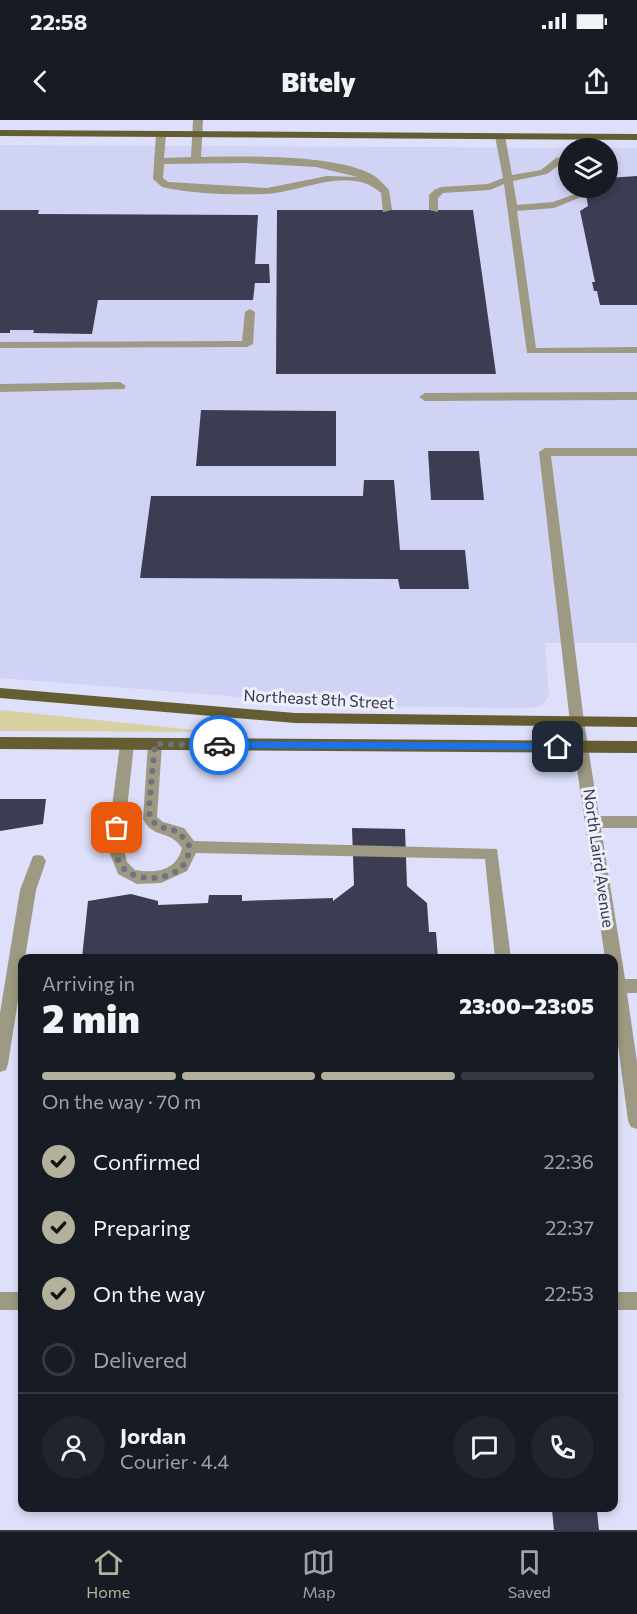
<!DOCTYPE html>
<html lang="en">
<head>
<meta charset="utf-8">
<style>
  body { margin:0; font-family:Commissioner,sans-serif; background:#20242c; color:#f1f3f6; height:100vh; display:flex; flex-direction:column; font-size:22px; white-space:nowrap }
  * { box-sizing:border-box; margin:0 }
  p { font-size:20px; color:#9ea1a6 }
  .icon { flex:none; width:33px; height:33px; fill:none; stroke:currentColor; stroke-width:2; stroke-linecap:round; stroke-linejoin:round }
  .map { position:relative; flex:1; overflow:hidden }
  .side { position:absolute; left:18px; top:834px; width:600px; height:558px; display:flex; flex-direction:column; background:#171b24; border-radius:12px; box-shadow:0 3px 9px #0003 }
  .side>* { flex:none }
  .controls { position:absolute; left:558px; top:18px; display:grid; gap:12px }
  .controls a { display:grid; place-items:center; width:60px; height:60px; border-radius:50%; background:#171b24; box-shadow:0 3px 9px #0003; font-size:30px }
  .pin { position:absolute; display:grid; place-items:center; width:51px; height:51px; color:#fff; margin:-26px; border-radius:12px; box-shadow:0 3px 9px #0006 }
  .courier { position:absolute; display:grid; place-items:center; width:60px; height:60px; margin:-30px; border:4px solid #1a73e8; border-radius:50%; background:#fff; color:#222; box-shadow:0 2px 8px #0007 }
  .head em { font-style:normal; font-weight:800 }
  .head div { display:flex; flex-direction:column-reverse }
  .head { display:flex; align-items:center; justify-content:space-between; height:102px; padding:0 24px }
  h1 { font-size:39px; font-weight:800; line-height:45px }
  .bar { display:grid; grid-template-columns:repeat(4,1fr); gap:9px 6px; align-content:center; height:72px; padding:0 24px }
  .bar i { height:8px; border-radius:4px; background:#363941 }
  .bar .on { background:#b3b09b }
  .bar p { grid-column:span 4 }
  .line { display:flex; align-items:center; gap:15px; padding:0 24px; border-top:2px solid #363941 }
  .line div { flex:1 }
  .round { display:grid; place-items:center; flex:none; width:63px; height:63px; border-radius:32px; background:#20242c }
  ol { padding:0 24px; list-style:none }
  li { display:flex; align-items:center; gap:18px; height:66px }
  li p { margin-inline-start:auto }
  li .icon { padding:6px; border-radius:50%; background:#b3b09b; color:#111; stroke-width:4 }
  li:last-child { color:#9ea1a6 }
  li i { width:33px; height:33px; border:3px solid #363941; border-radius:50% }
  .status { display:flex; justify-content:space-between; align-items:center; height:42px; padding:0 30px; background:#171b24; direction:ltr }
  .status svg { height:16px; fill:currentColor }
  header { display:flex; justify-content:space-between; align-items:center; height:78px; padding:0 24px; background:#171b24; font-size:27px; font-weight:800 }
  .tab-bar { display:flex; justify-content:space-around; align-items:center; height:84px; border-top:2px solid #363941; background:#171b24; font-size:16px; color:#9ea1a6 }
  .tab-bar a { display:grid; justify-items:center; gap:3px }
  .tab-bar .on { color:#b3b09b }
  .map>svg:first-child { display:block }
  .built { fill:#d0d3f3; fill-rule:evenodd }
  .green { fill:#d7d0a0 }
  .building { fill:#3c3d53 }
  .lines { fill:none; stroke-linecap:round; stroke-linejoin:round }
  .minor-tunnel { stroke:#bcbed6; stroke-width:10; stroke-dasharray:10 5; stroke-linecap:butt }
  .minor { fill:#9d9982; fill-rule:evenodd }
  .major { fill:#645d31; fill-rule:evenodd }
  .route { fill:#1a73e8 }
  .done { stroke:#707282; stroke-width:6; stroke-dasharray:0 10.8 }
  .labels { text-anchor:middle; stroke-width:6; stroke-linejoin:round; paint-order:stroke }
  .street-label { font-size:16px; fill:#353641; stroke:#edeefe }
</style>
</head>
<body>
<div class="status"><b>22:58</b><svg viewBox="0 0 49 12"><path d="M0 12V9h3v3zM5 12V6h3v6zM10 12V3h3v9zM15 12V0h3v12zM26 1h20v11H26zM47 4h2v5h-2z"/></svg></div>
<header><svg class="icon" aria-label="back" viewBox="0 0 24 24"><path d="M15 5l-7 7 7 7"/></svg>Bitely<svg class="icon" aria-label="share" viewBox="0 0 24 24"><path d="M12 15V3M7 8l5-5 5 5M5 13v7h14v-7"/></svg></header>
<div class="map">
<svg width="637" height="1410" viewBox="0 0 637 1410">
  <rect width="100%" height="100%" fill="#dee0fb"/>
  <path class="built" d="M0 25 637 28V523H545L549 576 541 586 527 588 355 586 0 558ZM568 28H608V68H568Z"/>
  <path class="green" d="M0 590 214 612 0 611Z"/>
  <g class="building">
    <path d="M637 56V185H600L597 171H594L592 162H595L580 91 588 86 585 68H608V58Z"/>
    <path d="M0 90H39L38 94 258 95 255 144H269L270 163H255L253 180H98L92 214 33 213 34 210H10V213H0Z"/>
    <path d="M277 90H473L496 254H276Z"/>
    <path d="M201 290 336 291V346H196Z"/>
    <path d="M428 331H479L484 380H431Z"/>
    <path d="M364 360H394L400 430H465L469 469H400L398 459 140 458 151 376H363Z"/>
    <path d="M0 679H46L43 704 0 711Z"/>
    <path d="M352 708 405 709 407 766 427 783 429 812H436L438 838H82L88 781 131 774 158 781V785L208 783 209 775H242V781L333 778V781L354 765Z"/>
    <path d="M541 1388H611V1391H597L599 1410H554L552 1390H541Z"/>
  </g>
  <g class="lines">
    <path class="minor-tunnel" d="M586 73 593 68"/>
    <g class="minor">
      <path d="M193 0H203L201 37C243 36 342 34 376 57 381 61 385 66 389 70L392 90 383 92 381 73C350 44 300 73 264 74 231 75 194 74 162 67L153 59 156 14 161 11 166 14 164 38 191 37ZM244 43 316 47 358 57 327 56 267 68 168 62 163 58 164 44Z"/>
      <path d="M500 13 505 16 512 55 541 50 556 38 568 36V42L562 43 547 54 513 61 517 85 553 82 586 70 591 73 554 88 517 91 536 228 637 227V233H527L504 64 490 70 443 73 438 78V92L429 90V75L434 70 441 67 488 64 503 58 495 16Z"/>
      <path d="M250 189 255 192 253 224 247 227 0 228V222L242 221 245 192Z"/>
      <path d="M120 262 126 266 124 269 0 272V264Z"/>
      <path d="M637 272V280L425 281 419 277 425 273Z"/>
      <path d="M545 328H637V336H551L584 602 599 696H637V708H601L625 859H637V873H627L637 942V1009L631 1007 628 1001 614 894V838H605L570 602 539 332Z"/>
      <path d="M127 618 132 620 134 624 123 726 127 742 135 750C156 754 177 750 182 728 168 708 154 720 143 699L148 624 150 620H160L162 624 157 697 163 702 184 708 194 721 497 729 511 838H495L485 739 196 733 187 751 161 763 137 764 118 754 107 726 120 624 122 620Z"/>
      <path d="M38 735 43 736 46 741 36 770 25 838H22V855L8 944 6 950 0 952V893L20 770 33 736Z"/>
      <rect x="0" y="1172" width="22" height="18"/>
      <rect x="614" y="1172" width="23" height="18"/>
    </g>
    <g class="major">
      <path d="M0 10 637 14V20L0 16Z"/>
      <path d="M0 568 295 593 637 597V607L295 603 0 578Z"/>
      <path d="M0 617 637 621V633L0 629Z"/>
    </g>
  </g>
  <path class="route" d="M219 621 558 623 562 627 558 630 219 628 215 625Z"/>
  <g class="lines">
    <path class="done" d="M117 708C116 719 114 729 118 740 128 765 175 763 186 741 188 737 189 731 190 727L179 712 158 706 150 699 149 687 155 624 219 625"/>
  </g>
  <g class="labels">
    <g class="street-label">
      <text transform="translate(319 579) rotate(3)" y="6">Northeast 8th Street</text>
      <text transform="translate(599 738) rotate(82)" y="6">North Laird Avenue</text>
    </g>
  </g>
</svg>
<div class="controls">
<a><svg class="icon" aria-label="layers" viewBox="0 0 24 24"><path d="M12 4l9 5-9 5-9-5zM3 14l9 5 9-5"/></svg></a>
</div>
<div class="pin" style="left:117px;top:708px;background:#ea580c"><svg class="icon" aria-label="bag" viewBox="0 0 24 24"><path d="M5 8h14l-1 12H6zM9 8a3 3 0 0 1 6 0"/></svg></div>
<div class="pin" style="left:558px;top:627px;background:#1f2937"><svg class="icon" aria-label="home" viewBox="0 0 24 24"><path d="M3 11l9-7 9 7M6 9v11h12V9"/></svg></div>
<div class="courier" style="left:219px;top:625px"><svg class="icon" aria-label="car" viewBox="0 0 24 24"><path d="M5 17H2v-5l4-1 3-4h7l3 4 3 1v5h-3M9 17h6M6 11h13"/><circle cx="7" cy="17" r="2"/><circle cx="17" cy="17" r="2"/></svg></div>
<section class="side">
<div class="head"><div><h1>2 min</h1><p>Arriving in</p></div><em>23:00–23:05</em></div>
<div class="bar"><i class="on"></i><i class="on"></i><i class="on"></i><i></i><p>On the way · 70 m</p></div>
<ol>
<li><svg class="icon" aria-label="check" viewBox="0 0 24 24"><path d="M5 12l5 5 9-10"/></svg>Confirmed<p>22:36</p></li>
<li><svg class="icon" aria-label="check" viewBox="0 0 24 24"><path d="M5 12l5 5 9-10"/></svg>Preparing<p>22:37</p></li>
<li><svg class="icon" aria-label="check" viewBox="0 0 24 24"><path d="M5 12l5 5 9-10"/></svg>On the way<p>22:53</p></li>
<li><i></i>Delivered</li>
</ol>
<div class="line" style="height:108px"><a class="round"><svg class="icon" aria-label="person" viewBox="0 0 24 24"><circle cx="12" cy="8" r="4"/><path d="M4 21q1-7 8-7t8 7"/></svg></a><div><b>Jordan</b><p>Courier · 4.4</p></div><a class="round"><svg class="icon" aria-label="chat" viewBox="0 0 24 24"><path d="M4 5h16v11H9l-5 4z"/></svg></a><a class="round"><svg class="icon" aria-label="phone" viewBox="0 0 24 24"><path d="M5 4h4l2 5-3 2q2 4 5 5l2-3 5 2v4C11 20 4 13 5 4z"/></svg></a></div>
</section>
</div>
<nav class="tab-bar">
<a class="on"><svg class="icon" aria-label="home" viewBox="0 0 24 24"><path d="M3 11l9-7 9 7M6 9v11h12V9"/></svg>Home</a>
<a><svg class="icon" aria-label="map" viewBox="0 0 24 24"><path d="M3 6l6-2 6 2 6-2v14l-6 2-6-2-6 2zM9 4v14M15 6v14"/></svg>Map</a>
<a><svg class="icon" aria-label="saved" viewBox="0 0 24 24"><path d="M7 4h10v16l-5-4-5 4z"/></svg>Saved</a>
</nav>
</body>
</html>
